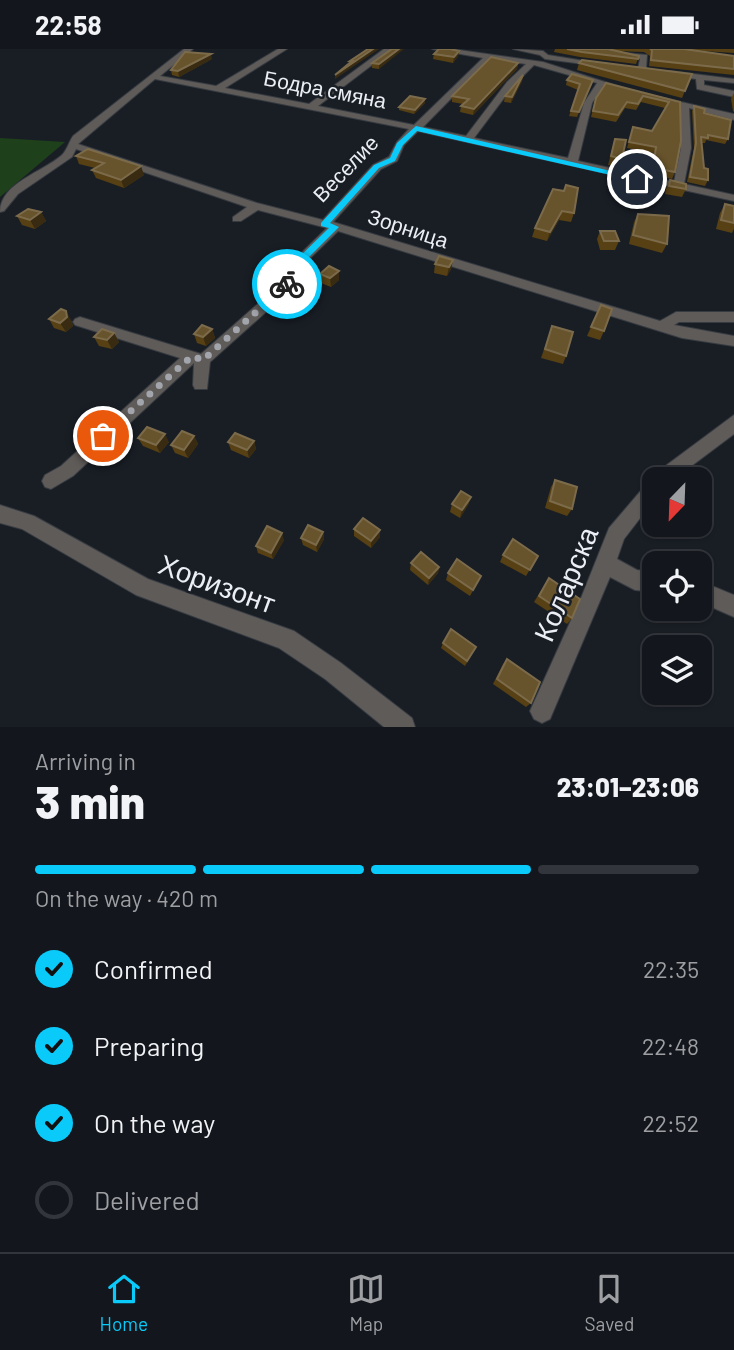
<!DOCTYPE html>
<html lang="en">
<head>
<meta charset="utf-8">
<style>
  body { margin:0; font-family:Barlow,sans-serif; background:#1c1f25; color:#f1f3f6; height:100vh; display:flex; flex-direction:column; font-size:26px; white-space:nowrap }
  * { box-sizing:border-box; margin:0 }
  p { font-size:23px; color:#9d9fa3 }
  .icon { flex:none; width:38px; height:38px; fill:none; stroke:currentColor; stroke-width:2; stroke-linecap:round; stroke-linejoin:round }
  .map { position:relative; height:678px; overflow:hidden }
  .drawer { display:flex; flex-direction:column; background:#13161c; flex:1 }
  .drawer>* { flex:none }
  .needle { width:46px; rotate:203deg }
  .buttons { position:absolute; left:642px; top:418px; display:grid; gap:14px }
  .buttons a { display:grid; place-items:center; width:70px; height:70px; border-radius:14px; background:#13161c; box-shadow:0 2px 5px #0004,0 0 0 2px #32353b; font-size:35px }
  .pin { position:absolute; display:grid; place-items:center; width:60px; height:60px; color:#fff; margin:-30px; border:4px solid #fff; border-radius:50%; box-shadow:0 2px 7px #0007 }
  .courier { position:absolute; display:grid; place-items:center; width:70px; height:70px; margin:-35px; border:5px solid #0acafa; border-radius:50%; background:#fff; color:#222; box-shadow:0 2px 9px #0007 }
  .summary em { font-style:normal; font-weight:800 }
  .summary div { display:flex; flex-direction:column-reverse }
  .summary { display:flex; align-items:center; justify-content:space-between; height:119px; padding:0 35px }
  h1 { font-size:46px; font-weight:800; line-height:52px }
  .bar { display:grid; grid-template-columns:repeat(4,1fr); gap:10px 7px; align-content:center; height:84px; padding:0 35px }
  .bar i { height:9px; border-radius:5px; background:#32353b }
  .bar .current { background:#0acafa }
  .bar p { grid-column:span 4 }
  ol { padding:0 35px; list-style:none }
  li { display:flex; align-items:center; gap:21px; height:77px }
  li p { margin-inline-start:auto }
  li .icon { padding:7px; border-radius:50%; background:#0acafa; color:#111; stroke-width:4 }
  li:last-child { color:#9d9fa3 }
  li i { width:38px; height:38px; border:4px solid #32353b; border-radius:50% }
  .status { display:flex; justify-content:space-between; align-items:center; height:49px; padding:0 35px; background:#13161c; direction:ltr }
  .status svg { height:19px; fill:currentColor }
  .tabs { display:flex; justify-content:space-around; align-items:center; height:98px; border-top:2px solid #32353b; background:#13161c; font-size:19px; color:#9d9fa3 }
  .tabs a { display:grid; justify-items:center; gap:4px }
  .tabs .current { color:#0acafa }
  .map>svg:first-child { display:block }
  .green { fill:#1e401b }
  .lines { fill:none; stroke-linecap:round; stroke-linejoin:round }
  .minor-casing { stroke:#363b42; stroke-width:2 }
  .minor { fill:#5f5b58; fill-rule:evenodd }
  .wall { fill:#574014 }
  .shaded-wall { fill:#382b11 }
  .building { fill:#67532c; stroke:#7c6b4b; stroke-width:2 }
  .route { fill:#0acafa }
  .done { stroke:#a2a5ac; stroke-width:7; stroke-dasharray:0 12.6 }
  .labels { text-anchor:middle; stroke-width:5; stroke-linejoin:round; paint-order:stroke }
  .far-street-label { font-size:21px; fill:#ebeef4; stroke:#191e25 }
  .near-street-label { font-size:28px; fill:#ebeef4; stroke:#191e25 }
</style>
</head>
<body>
<div class="status"><b>22:58</b><svg viewBox="0 0 49 12"><path d="M0 12V9h3v3zM5 12V6h3v6zM10 12V3h3v9zM15 12V0h3v12zM26 1h20v11H26zM47 4h2v5h-2z"/></svg></div>
<div class="map">
<svg width="734" height="678" viewBox="0 0 734 678">
  <rect width="100%" height="100%" fill="#191e25"/>
  <path class="green" d="M0 89 65 93 0 148Z"/>
  <g class="lines">
    <g class="minor-casing">
      <g id="minor">
        <path d="M184 0H193L160 27 216 37 278 0H287L225 39 309 55 384 0H393L318 57 414 76 483 9 432 0H452L543 13 630 41 626 43 603 37 592 54 578 112 674 133 681 99 680 57 659 52V48L734 65V71L689 59 691 99 684 135 734 146V152L642 132 641 151 635 154 629 151 632 130 418 82 404 96 397 112 381 120 333 173 660 272 676 263H734V273H679L674 276 734 287V297L682 289 338 182 300 219 286 245 210 313 207 340H195L193 336 194 314 73 427 51 440 45 438 42 432 45 426 61 417 180 309 75 276 73 273 75 270 80 268 201 305 276 239 291 214 327 179 258 161 241 172H233V168L247 158 76 100 72 108 18 145 4 162 0 163C0 134 43 123 62 106 67 101 69 93 73 87ZM490 10 526 15 507 33 466 87 423 78ZM534 16 597 34 584 54 568 109 474 89 513 37ZM155 30 409 80 397 93 389 108 373 116 323 171 257 154 78 95Z"/>
        <path d="M513 0 543 2 548 6 603 15 599 17 545 10 540 6Z"/>
        <path d="M583 0 647 6 646 20 642 22 638 20 640 10Z"/>
        <path d="M670 22 734 30V34L704 31V36L734 42V48L697 40 696 30 667 26Z"/>
        <path d="M734 366V385L674 430H654V451L624 490 617 510 637 521 654 523V543L635 541 610 528 550 670 542 674 534 670 530 662 581 549 609 479 656 424Z"/>
        <path d="M0 456 34 467 148 530 294 582 341 614 412 669 415 678H384L325 630 279 599 136 546 22 480 0 474Z"/>
        <path d="M700 532 734 546V568L700 553Z"/>
      </g>
    </g>
    <use href="#minor" class="minor"/>
  </g>
  <g class="wall">
    <path d="M392 0 379 20 372 19V14Z"/>
    <path d="M554 0H734V4L689 1 734 7V26L649 17 650 7 644 3 616 2 639 7 636 15 580 8 554 3 555 0Z"/>
    <path d="M459 2 458 7 453 14 433 10 434 5Z"/>
    <path d="M212 10 179 28 172 26 171 21Z"/>
    <path d="M518 14 517 20 473 66 460 63 461 57 463 55 452 53V47Z"/>
    <path d="M579 14 692 25 682 49 577 21Z"/>
    <path d="M523 26 522 32 511 54 504 53 505 47Z"/>
    <path d="M567 31H593L577 68 569 67 578 41 566 36Z"/>
    <path d="M606 34 680 53 675 123 672 130 650 125 653 104 627 99 633 78 652 82 665 59 641 53 636 61 625 59 616 73 591 68 596 49Z"/>
    <path d="M734 44V63L733 62 731 50Z"/>
    <path d="M425 50V54L414 65 399 61V58Z"/>
    <path d="M694 57 704 64 728 90 725 95 706 91 705 94H702L704 119 708 131 705 137 687 133 694 99 692 62Z"/>
    <path d="M615 90 622 110 619 118 608 116Z"/>
    <path d="M88 100 144 126 124 139 96 129 92 121 95 119 79 115 76 107Z"/>
    <path d="M670 131 686 140 682 148 665 145 666 140Z"/>
    <path d="M553 140 574 164 571 173 559 171 547 192 532 188 535 179Z"/>
    <path d="M725 155 734 157V180L732 184 716 180 720 164Z"/>
    <path d="M41 163 46 172 35 180 22 176 17 167Z"/>
    <path d="M638 165 667 195 662 204 629 195 634 173Z"/>
    <path d="M600 182 619 192 615 201H600L597 190Z"/>
    <path d="M453 211 451 220 447 227 434 224 435 215Z"/>
    <path d="M339 222V231L331 238 321 234 320 225Z"/>
    <path d="M49 270 71 271 73 277 66 283 54 279Z"/>
    <path d="M552 277 566 307 563 315 541 309Z"/>
    <path d="M591 278 604 282 600 291 587 287Z"/>
    <path d="M212 280 215 289 206 297 197 294 194 285Z"/>
    <path d="M114 284 119 293 112 300 99 297 94 288Z"/>
    <path d="M194 387 198 395 188 409 175 404 171 396Z"/>
    <path d="M138 389 169 393 160 404 143 397Z"/>
    <path d="M254 392 256 400 249 409 231 401 228 393Z"/>
    <path d="M555 431 572 460 567 467 545 459 551 438Z"/>
    <path d="M471 448 468 456 460 469 450 463 452 455Z"/>
    <path d="M354 480 380 488 371 499 354 487Z"/>
    <path d="M323 483 324 490 317 503 303 496 301 489Z"/>
    <path d="M284 491 273 510 258 504 256 497Z"/>
    <path d="M503 506 538 507 526 527 500 513Z"/>
    <path d="M411 514 439 518 438 524 428 536 410 521Z"/>
    <path d="M448 524 481 527 470 547 446 531Z"/>
    <path d="M549 529 572 569 567 575 534 553Z"/>
    <path d="M443 594 476 598 465 617 441 599Z"/>
    <path d="M507 610 531 654 526 658 493 635 503 615Z"/>
  </g>
  <g class="shaded-wall">
    <path d="M373 0H379L335 30V26Z"/>
    <path d="M399 0H404L379 20V15Z"/>
    <path d="M459 2 458 7 453 14 454 8Z"/>
    <path d="M211 5 212 10 179 28 178 22Z"/>
    <path d="M518 14 517 20 473 66 474 60Z"/>
    <path d="M523 26 522 32 511 54 512 48Z"/>
    <path d="M425 50V54L414 65 415 61Z"/>
    <path d="M141 117 144 126 124 139 121 131Z"/>
    <path d="M562 162 559 171 547 192 550 183Z"/>
    <path d="M41 163 46 172 35 180 30 171Z"/>
    <path d="M453 211 451 220 447 227 449 218Z"/>
    <path d="M339 222V231L331 238 330 229Z"/>
    <path d="M66 262 71 271 73 277 66 283 60 274Z"/>
    <path d="M212 280 215 289 206 297 203 288Z"/>
    <path d="M114 284 119 293 112 300 107 291Z"/>
    <path d="M165 385 169 393 160 404 156 396Z"/>
    <path d="M194 387 198 395 188 409 184 401Z"/>
    <path d="M254 392 256 400 249 409 247 401Z"/>
    <path d="M471 448 468 456 460 469 462 461Z"/>
    <path d="M380 481V488L371 499V492Z"/>
    <path d="M323 483 324 490 317 503 316 496Z"/>
    <path d="M282 484 284 491 273 510 271 504Z"/>
    <path d="M439 518 438 524 428 536 429 529Z"/>
  </g>
  <g class="building">
    <path d="M368 0H373L335 26 352 12H350Z"/>
    <path d="M392 0H399L379 15 372 14Z"/>
    <path d="M439 0H450L459 2 454 8 434 5Z"/>
    <path d="M567 0H608L639 7 638 10 582 3Z"/>
    <path d="M650 0H684L734 7V20L651 11 652 1Z"/>
    <path d="M185 3 211 5 178 22 171 21Z"/>
    <path d="M491 8 518 14 474 60 461 57 469 50 452 47Z"/>
    <path d="M582 11 692 25 685 42 579 14Z"/>
    <path d="M572 25 593 31 579 63 571 62 580 35 567 31Z"/>
    <path d="M523 26 512 48 505 47Z"/>
    <path d="M606 34 680 53 681 92 675 123 653 119 656 98 629 93 633 78 652 82 669 53 643 47 638 55 627 53 618 66 593 62 596 49Z"/>
    <path d="M410 47 425 50 415 61 399 58Z"/>
    <path d="M694 57 705 60 704 64 731 71 728 90 708 86V89L701 88 704 119 708 120V131L690 128 696 94Z"/>
    <path d="M615 90 626 91 622 110 611 107Z"/>
    <path d="M88 100 141 117 121 131 92 121 104 114 76 107Z"/>
    <path d="M670 131 686 135V140L669 137Z"/>
    <path d="M566 136 578 139 574 164 562 162 550 183 535 179 553 140 564 142Z"/>
    <path d="M725 155 734 157V174L721 171Z"/>
    <path d="M28 160 41 163 30 171 17 167Z"/>
    <path d="M638 165 669 167 667 195 633 186Z"/>
    <path d="M600 182H615L619 192H604Z"/>
    <path d="M439 207 453 211 449 218 435 215Z"/>
    <path d="M329 217 339 222 330 229 320 225Z"/>
    <path d="M601 256 612 260 604 282 591 278Z"/>
    <path d="M61 260 66 262 67 268 60 274 49 270Z"/>
    <path d="M202 276 212 280 203 288 194 285Z"/>
    <path d="M552 277 573 283 566 307 545 300Z"/>
    <path d="M102 280 114 284 107 291 94 288Z"/>
    <path d="M147 378 165 385 156 396 138 389Z"/>
    <path d="M182 382 194 387 184 401 171 396Z"/>
    <path d="M235 384 254 392 247 401 228 393Z"/>
    <path d="M555 431 577 438 572 460 550 452Z"/>
    <path d="M461 442 471 448 462 461 452 455Z"/>
    <path d="M363 469 380 481 371 492 354 480Z"/>
    <path d="M308 476 323 483 316 496 301 489Z"/>
    <path d="M267 477 282 484 271 504 256 497Z"/>
    <path d="M513 490 538 507 530 521 503 506Z"/>
    <path d="M421 503 439 518 429 529 411 514Z"/>
    <path d="M457 510 481 527 473 541 448 524Z"/>
    <path d="M549 529 580 550 572 569 539 547Z"/>
    <path d="M451 580 476 598 467 612 443 594Z"/>
    <path d="M507 610 540 633 531 654 497 630Z"/>
  </g>
  <path class="route" d="M416 77 637 128 640 130 637 132 417 82 403 96 395 112 379 119 330 174 339 178 299 218 291 237H284L292 215 329 179 321 177V174L374 116 390 109 397 94Z"/>
  <g class="lines">
    <path class="done" d="M103 387 192 307 203 311 287 235"/>
  </g>
  <g class="labels">
    <g class="far-street-label">
      <text transform="translate(325 41) rotate(11)" y="7">Бодра смяна</text>
      <text transform="translate(346 120) rotate(-46)" y="7">Веселие</text>
      <text transform="translate(408 180) rotate(18)" y="7">Зорница</text>
    </g>
    <g class="near-street-label">
      <text transform="translate(217 535) rotate(20)" y="10">Хоризонт</text>
      <text transform="translate(566 535) rotate(-67)" y="10">Коларска</text>
    </g>
  </g>
</svg>
<div class="buttons">
<a><svg class="needle" viewBox="-14 -14 28 28"><path d="M0-13l5 13h-10z" fill="#e53935"/><path d="M0 13l5-13h-10z" fill="#9d9fa3"/></svg></a>
<a><svg class="icon" aria-label="locate" viewBox="0 0 24 24"><circle cx="12" cy="12" r="6"/><path d="M12 2v4M12 18v4M2 12h4M18 12h4"/></svg></a>
<a><svg class="icon" aria-label="layers" viewBox="0 0 24 24"><path d="M12 4l9 5-9 5-9-5zM3 14l9 5 9-5"/></svg></a>
</div>
<div class="pin" style="left:103px;top:387px;background:#ea580c"><svg class="icon" aria-label="bag" viewBox="0 0 24 24"><path d="M5 8h14l-1 12H6zM9 8a3 3 0 0 1 6 0"/></svg></div>
<div class="pin" style="left:637px;top:130px;background:#1f2937"><svg class="icon" aria-label="home" viewBox="0 0 24 24"><path d="M3 11l9-7 9 7M6 9v11h12V9"/></svg></div>
<div class="courier" style="left:287px;top:235px"><svg class="icon" aria-label="bike" viewBox="0 0 24 24"><circle cx="6" cy="16" r="4"/><circle cx="18" cy="16" r="4"/><path d="M6 16l4-8h5l3 8M10 8l3 8H6M13 5h3"/></svg></div>
</div>
<section class="drawer">
<div class="summary"><div><h1>3 min</h1><p>Arriving in</p></div><em>23:01–23:06</em></div>
<div class="bar"><i class="current"></i><i class="current"></i><i class="current"></i><i></i><p>On the way · 420 m</p></div>
<ol>
<li><svg class="icon" aria-label="check" viewBox="0 0 24 24"><path d="M5 12l5 5 9-10"/></svg>Confirmed<p>22:35</p></li>
<li><svg class="icon" aria-label="check" viewBox="0 0 24 24"><path d="M5 12l5 5 9-10"/></svg>Preparing<p>22:48</p></li>
<li><svg class="icon" aria-label="check" viewBox="0 0 24 24"><path d="M5 12l5 5 9-10"/></svg>On the way<p>22:52</p></li>
<li><i></i>Delivered</li>
</ol>
</section>
<nav class="tabs">
<a class="current"><svg class="icon" aria-label="home" viewBox="0 0 24 24"><path d="M3 11l9-7 9 7M6 9v11h12V9"/></svg>Home</a>
<a><svg class="icon" aria-label="map" viewBox="0 0 24 24"><path d="M3 6l6-2 6 2 6-2v14l-6 2-6-2-6 2zM9 4v14M15 6v14"/></svg>Map</a>
<a><svg class="icon" aria-label="saved" viewBox="0 0 24 24"><path d="M7 4h10v16l-5-4-5 4z"/></svg>Saved</a>
</nav>
</body>
</html>
